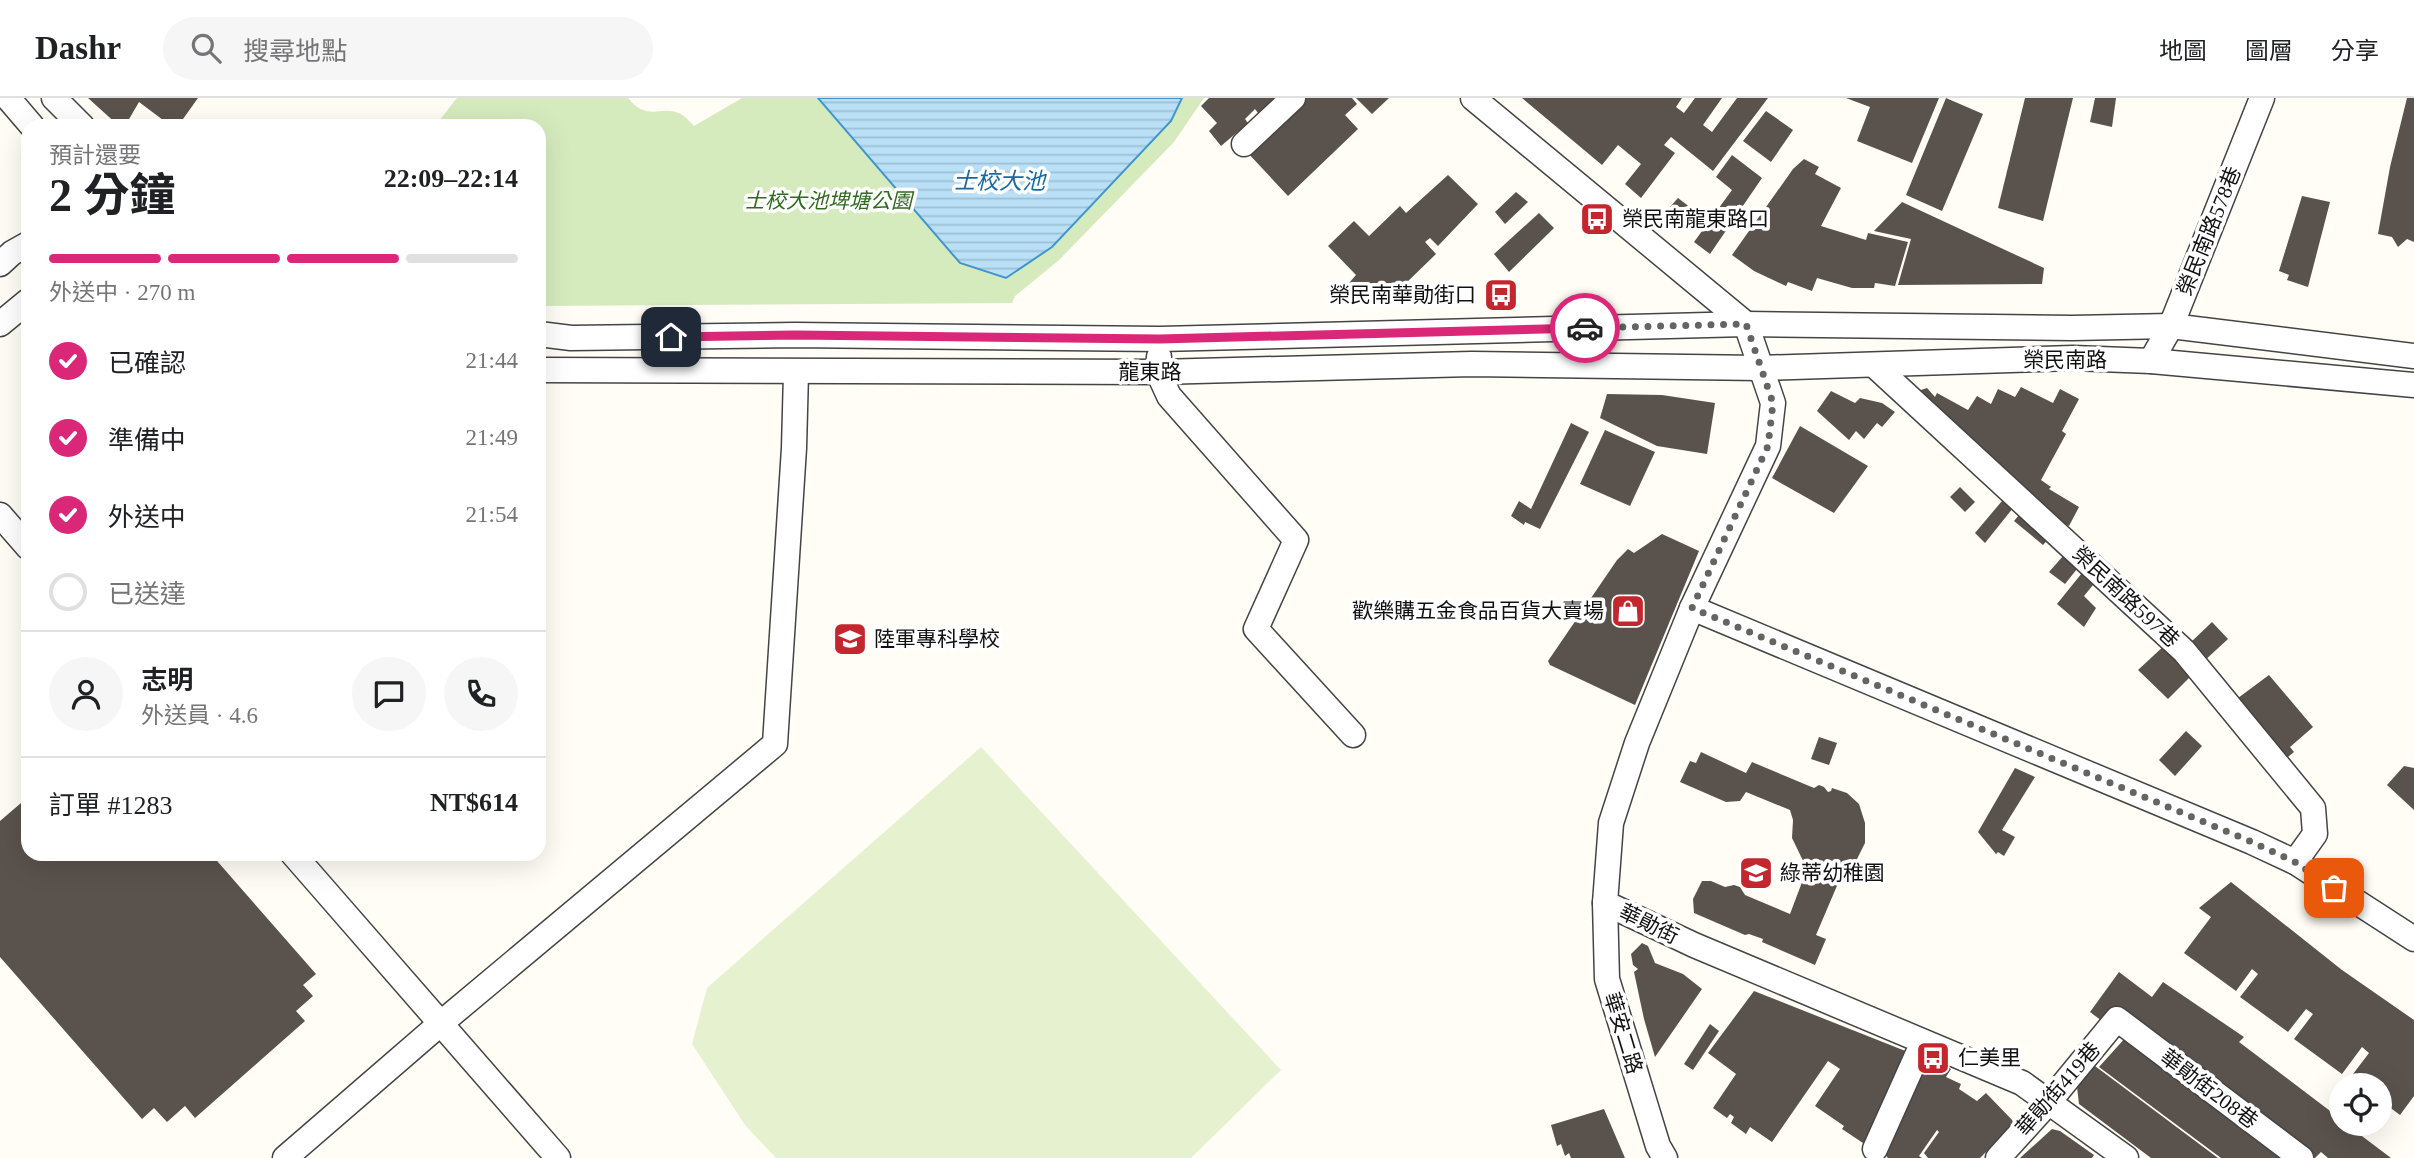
<!DOCTYPE html>
<html lang="zh-TW">
<head>
<meta charset="utf-8">
<style>
  body { margin:0; font-family:"Times New Roman","Noto Sans TC",serif; background:#f6f6f6; color:#202124; height:100vh; display:flex; flex-direction:column; font-size:26px; white-space:nowrap }
  * { box-sizing:border-box; margin:0 }
  p { font-size:23px; color:#757577 }
  .icon { flex:none; width:38px; height:38px; fill:none; stroke:currentColor; stroke-width:2; stroke-linecap:round; stroke-linejoin:round }
  .map { position:relative; flex:1; overflow:hidden }
  .drawer { position:absolute; left:21px; top:21px; width:525px; height:742px; display:flex; flex-direction:column; background:#fff; border-radius:21px; box-shadow:0 7px 28px #0002 }
  .drawer>* { flex:none }
  .controls { position:absolute; left:2329px; top:975px; display:grid; gap:14px }
  .controls a { display:grid; place-items:center; width:63px; height:63px; border-radius:50%; background:#fff; box-shadow:0 7px 28px #0002; font-size:35px }
  .pin { position:absolute; display:grid; place-items:center; width:60px; height:60px; color:#fff; margin:-30px; border-radius:14px; box-shadow:0 4px 10px #0006 }
  .courier { position:absolute; display:grid; place-items:center; width:70px; height:70px; margin:-35px; border:5px solid #db2777; border-radius:50%; background:#fff; color:#222; box-shadow:0 2px 9px #0007 }
  .overview em { font-style:normal; font-weight:700 }
  .overview div { display:flex; flex-direction:column-reverse }
  .overview { display:flex; align-items:center; justify-content:space-between; height:119px; padding:0 28px }
  h1 { font-size:46px; font-weight:700; line-height:52px }
  .bar { display:grid; grid-template-columns:repeat(4,1fr); gap:10px 7px; align-content:center; height:84px; padding:0 28px }
  .bar i { height:9px; border-radius:5px; background:#e0e0e0 }
  .bar .active { background:#db2777 }
  .bar p { grid-column:span 4 }
  .line { display:flex; align-items:center; gap:18px; padding:0 28px; border-top:2px solid #e0e0e0 }
  .line div { flex:1 }
  .round { display:grid; place-items:center; flex:none; width:74px; height:74px; border-radius:37px; background:#f6f6f6 }
  ol { padding:0 28px; list-style:none }
  li { display:flex; align-items:center; gap:21px; height:77px }
  li p { margin-inline-start:auto }
  li .icon { padding:7px; border-radius:50%; background:#db2777; color:#fff; stroke-width:4 }
  li:last-child { color:#757577 }
  li i { width:38px; height:38px; border:4px solid #e0e0e0; border-radius:50% }
  header { display:flex; align-items:center; gap:42px; box-sizing:border-box; height:98px; padding:0 35px; background:#fff; border-bottom:2px solid #e0e0e0 }
  header strong { font-size:33px }
  nav { display:flex; gap:38px; margin-inline-start:auto; font-size:24px }
  .search { width:490px; height:63px; background:#f6f6f6; display:flex; align-items:center; gap:18px; box-sizing:border-box; padding:0 24px; border-radius:38px; color:#757577; font-size:26px }
  .map>svg:first-child { display:block }
  .park { fill:#d5ebbd }
  .pitch { fill:#e6f2cf }
  .water { fill:url(#water-rules); stroke:#3f96cf; stroke-width:2 }
  .building { fill:#5a524d }
  .lines { fill:none; stroke-linecap:round; stroke-linejoin:round }
  .minor-casing { stroke:#444; stroke-width:27 }
  .minor { stroke:#fff; stroke-width:24 }
  .done { stroke:#646461; stroke-width:7; stroke-dasharray:0 12.6 }
  .route { stroke:#db2777; stroke-width:9 }
  .labels { text-anchor:middle; stroke-width:7; stroke-linejoin:round; paint-order:stroke }
  .park-label { font-size:21px; font-style:italic; fill:#2f6b1f; stroke:#fff }
  .poi-label { font-size:21px; fill:#111; stroke:#fff; text-anchor:start }
  .street-label { font-size:21px; fill:#111; stroke:#fff }
  .water-label { font-size:23px; font-style:italic; fill:#1768a6; stroke:#fff }
</style>
</head>
<body>
<header>
<strong>Dashr</strong>
<div class="search"><svg class="icon" aria-label="search" viewBox="0 0 24 24"><circle cx="10" cy="10" r="6"/><path d="M15 15l6 6"/></svg>搜尋地點</div>
<nav><a>地圖</a><a>圖層</a><a>分享</a></nav>
</header>
<div class="map">
<svg width="2414" height="1060" viewBox="0 0 2414 1060">
  <defs>
    <pattern id="water-rules" width="6" height="5" patternUnits="userSpaceOnUse" patternTransform="scale(1.75)"><rect width="6" height="5" fill="#b9e0f7"/><path d="M0 2.5h6" fill="none" stroke="#9ebfd3"/></pattern>
  </defs>
  <rect width="100%" height="100%" fill="#fffdf5"/>
  <path class="park" d="M457 0H628C648 25 662 6 681 16 686 19 690 24 694 28L742 0H1204L1174 44 1059 162 1015 198 1012 205 539 208V28H435Z"/>
  <path class="pitch" d="M981 649 1281 972 1191 1060H776L745 1027 692 946 707 890Z"/>
  <path class="water" d="M818 0H1182L1171 23 1052 149 1006 180 960 165Z"/>
  <g class="building">
    <path d="M88 0H198L178 28H171L139 4 125 28H119Z"/>
    <path d="M1209 0H1275L1258 15 1255 11 1245 21 1248 25 1221 48 1209 33 1217 25 1201 8Z"/>
    <path d="M1299 0H1352L1357 6 1345 17 1358 31 1288 98 1246 53Z"/>
    <path d="M1356 0H1389L1372 16Z"/>
    <path d="M1522 0H1682L1676 9 1684 15 1695 0H1722L1703 27 1712 34 1737 0H1768L1713 73 1671 39 1664 47 1675 55 1641 100 1625 86 1641 66 1618 47 1602 67Z"/>
    <path d="M1846 0H1939L1912 65 1857 43 1870 9Z"/>
    <path d="M1946 0 1983 16 1942 113 1906 97Z"/>
    <path d="M2025 0H2073L2043 123 1998 110Z"/>
    <path d="M2095 0H2116L2112 29 2090 24Z"/>
    <path d="M2407 0H2414V144L2407 141 2398 149 2392 139 2378 136 2390 69Z"/>
    <path d="M1766 13 1793 32 1771 64 1743 43Z"/>
    <path d="M1732 57 1762 80 1710 156 1694 144 1732 92 1716 79Z"/>
    <path d="M1804 61 1819 69 1815 76 1841 90 1821 128 1866 142 1868 135 1908 144 1895 188 1875 185 1874 190H1852L1817 180 1812 193 1788 184 1786 188 1754 173 1732 157 1793 71Z"/>
    <path d="M1448 77 1478 106 1438 148 1430 140 1425 144 1436 156 1402 189 1399 185 1386 198 1349 199 1342 193 1356 177 1328 148 1354 123 1369 138 1400 108 1406 115Z"/>
    <path d="M1516 94 1528 104 1505 126 1495 114Z"/>
    <path d="M2302 98 2330 104 2308 189 2287 182 2289 177 2279 173Z"/>
    <path d="M1678 100 1691 110 1675 129 1662 118Z"/>
    <path d="M1902 104 2044 170 2042 186 1898 187 1911 141 1874 133Z"/>
    <path d="M1539 115 1554 130 1509 174 1494 156Z"/>
    <path d="M2021 289 2053 305 2060 291 2079 301 2062 333 2066 336 2041 382 2051 389 2049 391 2079 409 2069 428 2059 423 1915 294 1927 290 1935 299 1937 295 1968 312 1977 298 1991 306 1998 291 2015 299Z"/>
    <path d="M1831 293 1855 305 1860 300 1882 305 1895 314 1882 329 1877 325 1864 341 1856 333 1849 342 1817 313Z"/>
    <path d="M1607 296 1662 297 1715 305 1707 356 1657 348 1600 320Z"/>
    <path d="M1571 325 1589 334 1540 431 1525 424 1524 427 1511 418 1519 403 1531 411Z"/>
    <path d="M1800 328 1868 368 1834 415 1772 380Z"/>
    <path d="M1605 332 1655 354 1630 408 1580 386Z"/>
    <path d="M1960 389 1975 404 1965 414 1950 399Z"/>
    <path d="M2007 397 2017 405 1985 445 1975 435Z"/>
    <path d="M2024 411 2054 435 2043 447 2014 423Z"/>
    <path d="M1662 436 1699 453 1635 607 1550 567 1548 563 1617 462 1628 451 1634 455Z"/>
    <path d="M2071 449 2085 461 2065 486 2049 474Z"/>
    <path d="M2090 465 2102 476 2084 498 2096 510 2084 529 2057 506Z"/>
    <path d="M2212 524 2228 541 2203 564 2188 547Z"/>
    <path d="M2166 546 2193 576 2168 601 2138 572Z"/>
    <path d="M2269 577 2313 629 2290 649 2294 654 2284 662 2234 603Z"/>
    <path d="M2186 633 2202 648 2175 678 2159 662Z"/>
    <path d="M1819 639 1837 645 1829 667 1811 661Z"/>
    <path d="M1701 654 1746 675 1752 664 1814 690 1819 687 1824 689 1828 694 1831 693 1832 690 1847 695 1859 706 1865 725V745L1856 763 1842 776 1816 837 1826 841 1815 867 1762 844 1763 841 1749 836 1745 837 1694 815 1693 801 1702 783H1711L1725 789 1734 787 1740 789 1745 797 1790 816 1807 771 1792 740 1793 722 1790 712 1746 694 1740 703 1726 704 1680 684 1690 663 1696 665Z"/>
    <path d="M2404 668 2414 670V712L2387 687Z"/>
    <path d="M2015 670 2035 679 2002 732 2015 739 2004 758 1998 754 1996 756 1978 734Z"/>
    <path d="M28 699V756H211L316 876 303 887 313 898 296 913 305 923 195 1020 185 1008 167 1024 154 1010 142 1021 0 859V723Z"/>
    <path d="M2231 784 2342 872 2414 922V998L2400 1017 2380 1002V987H2360L2350 980 2369 955 2362 949 2342 976 2294 941 2313 916 2306 911 2288 934 2240 899 2258 876 2252 871 2236 893 2184 855 2211 819 2199 810Z"/>
    <path d="M1642 845 1648 848 1655 865 1683 876 1702 891 1655 959 1644 921 1634 874 1638 871 1633 867 1631 856Z"/>
    <path d="M2119 874 2152 899 2163 884 2244 939 2239 944 2342 1022V1026H2346L2391 1060H2328L2321 1054 2315 1060 2116 913 2106 926 2090 914Z"/>
    <path d="M1754 893 1913 956 1911 961 1926 972 1933 961 1951 971 1946 979 1961 986 1959 991 1977 1003 1986 995 2015 1025 1980 1060H1928L1924 1055 1939 1034 1937 1032 1919 1058 1922 1060H1888L1875 1046 1872 1051 1842 1031 1844 1028 1815 1008 1840 971 1828 963 1772 1044 1750 1029 1746 1036 1731 1025 1734 1019 1730 1016 1727 1020 1713 1010 1736 976 1708 955Z"/>
    <path d="M1710 926 1719 933 1693 972 1684 966Z"/>
    <path d="M2126 939 2287 1060H2221L2099 969Z"/>
    <path d="M2095 968 2218 1060H2151L2079 1006 2077 989Z"/>
    <path d="M1604 1011 1625 1060H1571L1569 1055 1565 1058 1561 1046 1557 1048 1551 1027Z"/>
    <path d="M2052 1031 2060 1033 2094 1057 2092 1060H2020Z"/>
  </g>
  <g class="lines">
    <g class="minor-casing">
      <g id="minor">
        <path d="M8 0 32 28"/>
        <path d="M54 0 82 28"/>
        <path d="M1473 0 1746 226 1773 305 1768 348 1692 510 1637 645 1611 725 1605 805 1694 847 2022 985 2126 1060"/>
        <path d="M1244 46 1293 0"/>
        <path d="M0 166 12 155 28 146"/>
        <path d="M0 226 28 203"/>
        <path d="M539 236 571 240 795 237 1160 241 1746 226 2072 230 2171 228 2414 258"/>
        <path d="M1159 259 1158 274 1169 298 1296 442 1256 531 1353 637"/>
        <path d="M2151 263 2171 228 2262 0"/>
        <path d="M1874 267 2184 553 2313 710 2315 736 2295 764"/>
        <path d="M539 272 1158 274 1472 266 1760 270 2073 260 2151 263 2414 287"/>
        <path d="M0 417 28 449"/>
        <path d="M1692 510 2252 744 2295 764 2414 841"/>
        <path d="M293 756 558 1060"/>
        <path d="M1605 805 1607 881 1658 1048 1665 1060"/>
        <path d="M1875 1051 1923 944"/>
        <path d="M285 1060 440 926 775 646 794 350 796 275"/>
        <path d="M1998 1060 2048 1005 2117 921 2301 1060"/>
      </g>
    </g>
    <use href="#minor" class="minor"/>
  </g>
  <g class="lines">
    <path class="done" d="M1585 230 1746 226 1773 305 1768 348 1692 510 2252 744 2295 764 2334 790"/>
    <path class="route" d="M671 239 795 237 1160 241 1585 230"/>
  </g>
  <defs>
    <g id="bus-square" transform="scale(1.75)"><rect x="-9" y="-9" width="18" height="18" rx="4" fill="#c4262e" stroke="#fff"/><path d="M-5-6H5V4H4V6H2V4H-2V6H-4V4H-5ZM-3.5-4V0h7V-4ZM-3.5 1.2v1.5H-2V1.2ZM2 1.2v1.5H3.5V1.2Z" fill="#fff"/></g>
    <g id="shop-square" transform="scale(1.75)"><rect x="-9" y="-9" width="18" height="18" rx="4" fill="#c4262e" stroke="#fff"/><path d="M-5-2.5h2.3a2.7 3.5 0 0 1 5.4 0H5L5.5 6h-11ZM-1.5-2.5h3a1.5 2.3 0 0 0-3 0Z" fill="#fff"/></g>
    <g id="university-square" transform="scale(1.75)"><rect x="-9" y="-9" width="18" height="18" rx="4" fill="#c4262e" stroke="#fff"/><path d="M0-5L7-2L0 1L-7-2ZM-4 1L0 2.5L4 1V4Q0 6-4 4Z" fill="#fff"/></g>
    <g id="school-square" transform="scale(1.75)"><rect x="-9" y="-9" width="18" height="18" rx="4" fill="#c4262e" stroke="#fff"/><path d="M0-5L7-2L0 1L-7-2ZM-4 1L0 2.5L4 1V4Q0 6-4 4Z" fill="#fff"/></g>
  </defs>
  <g fill-rule="evenodd">
    <use href="#bus-square" x="1597" y="121"/>
    <use href="#bus-square" x="1501" y="197"/>
    <use href="#shop-square" x="1628" y="513"/>
    <use href="#university-square" x="850" y="541"/>
    <use href="#school-square" x="1756" y="775"/>
    <use href="#bus-square" x="1933" y="960"/>
  </g>
  <g class="labels">
    <g class="park-label">
      <text x="828" y="110">士校大池埤塘公園</text>
    </g>
    <g class="poi-label">
      <text x="1622" y="128">榮民南龍東路口</text>
      <text x="1476" y="204" text-anchor="end">榮民南華勛街口</text>
      <text x="1604" y="520" text-anchor="end">歡樂購五金食品百貨大賣場</text>
      <text x="874" y="548">陸軍專科學校</text>
      <text x="1780" y="782">綠蒂幼稚園</text>
      <text x="1958" y="967">仁美里</text>
    </g>
    <g class="street-label">
      <text transform="translate(2209 133) rotate(-68)" y="7">榮民南路578巷</text>
      <text x="2065" y="269">榮民南路</text>
      <text x="1150" y="281">龍東路</text>
      <text transform="translate(2126 499) rotate(43)" y="7">榮民南路597巷</text>
      <text transform="translate(1649 826) rotate(26)" y="7">華勛街</text>
      <text transform="translate(1623 935) rotate(73)" y="7">華安二路</text>
      <text transform="translate(2058 991) rotate(-49)" y="7">華勛街419巷</text>
      <text transform="translate(2209 991) rotate(37)" y="7">華勛街208巷</text>
    </g>
    <g class="water-label">
      <text x="999" y="91">士校大池</text>
    </g>
  </g>
</svg>
<div class="controls">
<a><svg class="icon" aria-label="locate" viewBox="0 0 24 24"><circle cx="12" cy="12" r="6"/><path d="M12 2v4M12 18v4M2 12h4M18 12h4"/></svg></a>
</div>
<div class="pin" style="left:2334px;top:790px;background:#ea580c"><svg class="icon" aria-label="bag" viewBox="0 0 24 24"><path d="M5 8h14l-1 12H6zM9 8a3 3 0 0 1 6 0"/></svg></div>
<div class="pin" style="left:671px;top:239px;background:#1f2937"><svg class="icon" aria-label="home" viewBox="0 0 24 24"><path d="M3 11l9-7 9 7M6 9v11h12V9"/></svg></div>
<div class="courier" style="left:1585px;top:230px"><svg class="icon" aria-label="car" viewBox="0 0 24 24"><path d="M5 17H2v-5l4-1 3-4h7l3 4 3 1v5h-3M9 17h6M6 11h13"/><circle cx="7" cy="17" r="2"/><circle cx="17" cy="17" r="2"/></svg></div>
<section class="drawer">
<div class="overview"><div><h1>2 分鐘</h1><p>預計還要</p></div><em>22:09–22:14</em></div>
<div class="bar"><i class="active"></i><i class="active"></i><i class="active"></i><i></i><p>外送中 · 270 m</p></div>
<ol>
<li><svg class="icon" aria-label="check" viewBox="0 0 24 24"><path d="M5 12l5 5 9-10"/></svg>已確認<p>21:44</p></li>
<li><svg class="icon" aria-label="check" viewBox="0 0 24 24"><path d="M5 12l5 5 9-10"/></svg>準備中<p>21:49</p></li>
<li><svg class="icon" aria-label="check" viewBox="0 0 24 24"><path d="M5 12l5 5 9-10"/></svg>外送中<p>21:54</p></li>
<li><i></i>已送達</li>
</ol>
<div class="line" style="height:126px"><a class="round"><svg class="icon" aria-label="person" viewBox="0 0 24 24"><circle cx="12" cy="8" r="4"/><path d="M4 21q1-7 8-7t8 7"/></svg></a><div><b>志明</b><p>外送員 · 4.6</p></div><a class="round"><svg class="icon" aria-label="chat" viewBox="0 0 24 24"><path d="M4 5h16v11H9l-5 4z"/></svg></a><a class="round"><svg class="icon" aria-label="phone" viewBox="0 0 24 24"><path d="M5 4h4l2 5-3 2q2 4 5 5l2-3 5 2v4C11 20 4 13 5 4z"/></svg></a></div>
<div class="line" style="height:91px"><div>訂單 #1283</div><b>NT$614</b></div>
</section>
</div>
</body>
</html>
